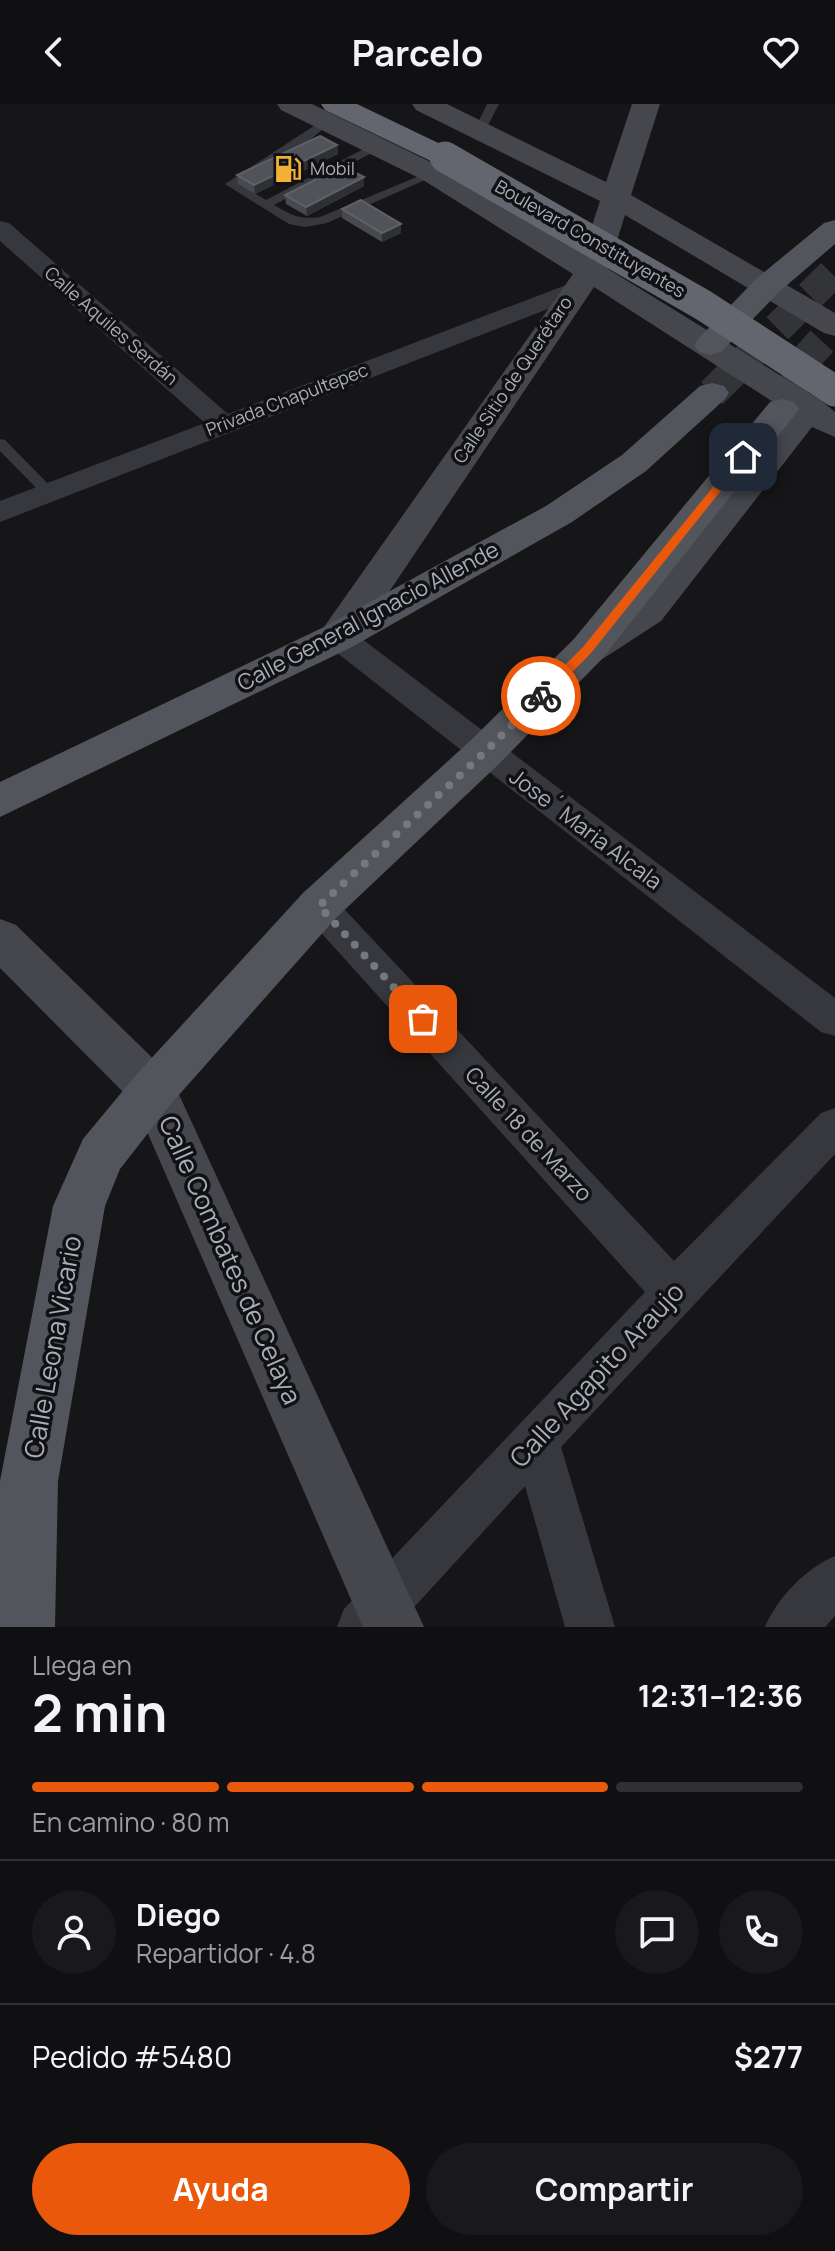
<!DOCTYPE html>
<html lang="es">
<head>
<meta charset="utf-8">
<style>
  body { margin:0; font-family:Manrope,sans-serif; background:#19191b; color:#f1f3f6; height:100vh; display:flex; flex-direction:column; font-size:30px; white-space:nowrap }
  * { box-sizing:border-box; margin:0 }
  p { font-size:26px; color:#9c9d9f }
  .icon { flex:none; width:44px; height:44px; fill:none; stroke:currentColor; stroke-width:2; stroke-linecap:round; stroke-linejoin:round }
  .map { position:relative; height:1523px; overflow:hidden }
  .drawer { display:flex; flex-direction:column; background:#101012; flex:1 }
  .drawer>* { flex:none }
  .pin { position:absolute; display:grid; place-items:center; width:68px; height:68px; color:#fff; margin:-34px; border-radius:16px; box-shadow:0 4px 12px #0006 }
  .courier { position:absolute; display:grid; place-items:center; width:80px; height:80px; margin:-40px; border:6px solid #ea580c; border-radius:50%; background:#fff; color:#222; box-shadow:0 2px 10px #0007 }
  .head em { font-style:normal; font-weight:700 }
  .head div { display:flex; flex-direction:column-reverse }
  .head { display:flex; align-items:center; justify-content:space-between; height:136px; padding:0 32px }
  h1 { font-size:52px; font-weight:700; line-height:60px }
  .bar { display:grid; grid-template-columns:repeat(4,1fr); gap:12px 8px; align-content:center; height:96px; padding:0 32px }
  .bar i { height:10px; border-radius:6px; background:#303032 }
  .bar .active { background:#ea580c }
  .bar p { grid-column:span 4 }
  .line { display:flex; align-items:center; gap:20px; padding:0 32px; border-top:2px solid #303032 }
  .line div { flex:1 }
  .round { display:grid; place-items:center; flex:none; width:84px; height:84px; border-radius:42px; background:#19191b }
  .button { display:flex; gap:16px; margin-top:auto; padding:16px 32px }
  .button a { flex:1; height:92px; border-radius:48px; background:#ea580c; color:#fff; font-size:32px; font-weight:700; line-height:92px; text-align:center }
  .button a+a { background:#19191b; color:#f1f3f6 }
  header { display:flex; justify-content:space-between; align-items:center; height:104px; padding:0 32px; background:#101012; font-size:36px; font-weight:700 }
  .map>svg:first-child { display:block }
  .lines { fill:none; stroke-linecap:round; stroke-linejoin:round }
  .primary-tunnel { stroke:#333438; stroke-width:31; stroke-dasharray:31 15; stroke-linecap:butt }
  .lane { fill:#37383d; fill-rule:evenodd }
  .street { fill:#37383d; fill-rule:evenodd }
  .secondary { fill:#45474d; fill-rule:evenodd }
  .primary { fill:#53555c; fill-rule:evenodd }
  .highway { fill:#63666e; fill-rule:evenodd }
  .highway-bridge { stroke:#63666e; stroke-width:31 }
  .wall { fill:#47494d }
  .shaded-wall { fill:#2f3033 }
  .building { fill:#525359; stroke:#5f6168; stroke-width:2 }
  .route { fill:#ea580c }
  .done { stroke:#757880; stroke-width:8; stroke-dasharray:0 14.4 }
  .labels { text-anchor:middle; stroke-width:7; stroke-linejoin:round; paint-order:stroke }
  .far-poi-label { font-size:18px; fill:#a8adb8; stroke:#111113; text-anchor:start }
  .far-street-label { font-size:18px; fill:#a8adb8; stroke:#111113 }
  .street-label { font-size:22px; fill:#a8adb8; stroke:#111113 }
  .near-street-label { font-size:26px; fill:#a8adb8; stroke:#111113 }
</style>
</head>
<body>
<header><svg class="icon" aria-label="back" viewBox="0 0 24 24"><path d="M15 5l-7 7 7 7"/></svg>Parcelo<svg class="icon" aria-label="heart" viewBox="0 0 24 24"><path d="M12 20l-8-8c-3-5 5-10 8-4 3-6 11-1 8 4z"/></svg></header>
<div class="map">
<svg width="835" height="1523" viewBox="0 0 835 1523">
  <rect width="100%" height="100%" fill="#161618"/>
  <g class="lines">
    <g class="primary-tunnel">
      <path d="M712 289 835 167"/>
      <path d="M783 303 810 250 835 223"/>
    </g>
    <g class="lane">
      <path d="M487 0H499L485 27H477L475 25Z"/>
      <path d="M326 14 332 17 330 19 310 36 239 80 266 96 373 40H381V44L274 101C291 111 300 116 320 113L429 68 439 70 327 119 305 123 289 120 225 80Z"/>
      <path d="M0 335 5 336 54 386V392H44L0 347Z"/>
    </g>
    <g class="street">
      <path d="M0 117 9 119 228 310 566 181H584L588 186 584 191 0 418V397L205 319 0 137Z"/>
      <path d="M338 522 349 525 835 894V932L821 928 327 541 322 533 327 525Z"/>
      <path d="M319 787 332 792 674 1157 821 1009 835 1004V1050L561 1343 615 1523H565L525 1382 396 1523H337L344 1505 645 1188 306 812 301 802 306 792Z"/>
      <path d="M835 1452V1512L825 1523H765C777 1494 806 1464 835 1452Z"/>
    </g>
    <g class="secondary">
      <path d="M277 0H312L443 64 583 149 600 97 416 6 412 0H447L606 78 632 0H660L631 91 835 209V232L824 229 625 111 608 165 822 297 835 308V333L812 323 661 517 601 556 587 560 573 556 567 546 573 536 633 499 789 308 594 183 352 543 338 547 324 543 319 533 324 523 573 170 423 76 281 6Z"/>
      <path d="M0 815 16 821 170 971 424 1523H363L135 1000 0 864Z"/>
    </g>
    <g class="primary">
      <path d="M835 116V140L779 188 721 248 710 251 699 248 694 241 699 234 757 174 824 119Z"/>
      <path d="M712 279 724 282 729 289 724 296 646 367 572 418 352 543 0 713V678L324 523 546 402 622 351 700 282Z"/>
      <path d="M782 295 794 298 799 305 794 312 601 556 500 659 335 815 170 1001 120 1065 105 1102 58 1377 55 1523H0V1377L53 1102 83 1035 136 971 303 789 470 637 573 536 770 298Z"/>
    </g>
    <path class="highway" d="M321 0H357L455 47 459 53 455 59 445 61 435 59 325 6Z"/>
    <path class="highway-bridge" d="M445 53 703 201 835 287"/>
  </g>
  <g class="wall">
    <path d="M337 41 338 50 255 90 238 80 237 71Z"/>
    <path d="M364 73V82L307 112 286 100 285 91Z"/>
    <path d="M342 105 401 120V129L382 138 342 114Z"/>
  </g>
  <g class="shaded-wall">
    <path d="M337 41 338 50 255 90 254 81Z"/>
    <path d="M364 73V82L307 112 306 103Z"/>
    <path d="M401 120V129L382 138V129Z"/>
  </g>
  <g class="building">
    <path d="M320 32 337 41 254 81 237 71Z"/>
    <path d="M342 62 364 73 306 103 285 91Z"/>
    <path d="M361 96 401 120 382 129 342 105Z"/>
  </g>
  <path class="route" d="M739 351 748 353 591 549 546 595H537V589L583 543Z"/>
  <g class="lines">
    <path class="done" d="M423 915 319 802 485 648 541 592"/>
  </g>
  <defs>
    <g id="fuel-bare" transform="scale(2.16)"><path d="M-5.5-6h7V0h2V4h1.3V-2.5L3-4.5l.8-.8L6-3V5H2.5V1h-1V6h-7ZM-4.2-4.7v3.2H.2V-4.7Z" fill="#f2b134" stroke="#111113" stroke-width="2.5" paint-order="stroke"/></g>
  </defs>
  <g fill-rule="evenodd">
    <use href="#fuel-bare" x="288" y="65"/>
  </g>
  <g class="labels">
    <g class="far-poi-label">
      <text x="310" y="71">Mobil</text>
    </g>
    <g class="far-street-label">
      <text transform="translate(590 135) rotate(30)" y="6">Boulevard Constituyentes</text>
      <text transform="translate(111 222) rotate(41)" y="6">Calle Aquiles Serdán</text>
      <text transform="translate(513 276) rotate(-56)" y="6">Calle Sitio de Querétaro</text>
      <text transform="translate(287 296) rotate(-21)" y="6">Privada Chapultepec</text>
    </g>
    <g class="street-label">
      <text transform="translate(368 512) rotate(-28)" y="8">Calle General Ignacio Allende</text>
      <text transform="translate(586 725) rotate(37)" y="8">Jose´ Maria Alcala</text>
      <text transform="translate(529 1030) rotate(47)" y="8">Calle 18 de Marzo</text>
    </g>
    <g class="near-street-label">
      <text transform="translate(230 1156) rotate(66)" y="9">Calle Combates de Celaya</text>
      <text transform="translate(53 1243) rotate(-80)" y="9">Calle Leona Vicario</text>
      <text transform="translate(597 1271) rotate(-47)" y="9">Calle Agapito Araujo</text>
    </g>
  </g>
</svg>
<div class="pin" style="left:423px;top:915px;background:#ea580c"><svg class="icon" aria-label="bag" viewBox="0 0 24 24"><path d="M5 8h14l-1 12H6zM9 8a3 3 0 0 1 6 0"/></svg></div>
<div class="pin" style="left:743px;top:353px;background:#1f2937"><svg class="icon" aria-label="home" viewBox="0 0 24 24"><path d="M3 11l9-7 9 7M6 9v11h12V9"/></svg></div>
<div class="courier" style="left:541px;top:592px"><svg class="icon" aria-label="bike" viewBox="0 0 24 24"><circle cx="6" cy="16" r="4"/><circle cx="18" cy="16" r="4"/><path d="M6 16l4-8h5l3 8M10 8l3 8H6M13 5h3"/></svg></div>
</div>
<section class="drawer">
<div class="head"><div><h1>2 min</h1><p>Llega en</p></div><em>12:31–12:36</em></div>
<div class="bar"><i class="active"></i><i class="active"></i><i class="active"></i><i></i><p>En camino · 80 m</p></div>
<div class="line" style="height:144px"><a class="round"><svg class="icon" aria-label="person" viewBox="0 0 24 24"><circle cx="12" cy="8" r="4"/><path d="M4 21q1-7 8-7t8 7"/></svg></a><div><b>Diego</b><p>Repartidor · 4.8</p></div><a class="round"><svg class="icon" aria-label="chat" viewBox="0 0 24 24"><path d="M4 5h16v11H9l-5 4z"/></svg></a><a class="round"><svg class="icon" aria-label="phone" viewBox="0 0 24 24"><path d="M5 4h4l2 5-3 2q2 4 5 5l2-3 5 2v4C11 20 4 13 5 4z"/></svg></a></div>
<div class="line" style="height:104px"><div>Pedido #5480</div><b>$277</b></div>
<div class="button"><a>Ayuda</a><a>Compartir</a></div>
</section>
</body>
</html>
